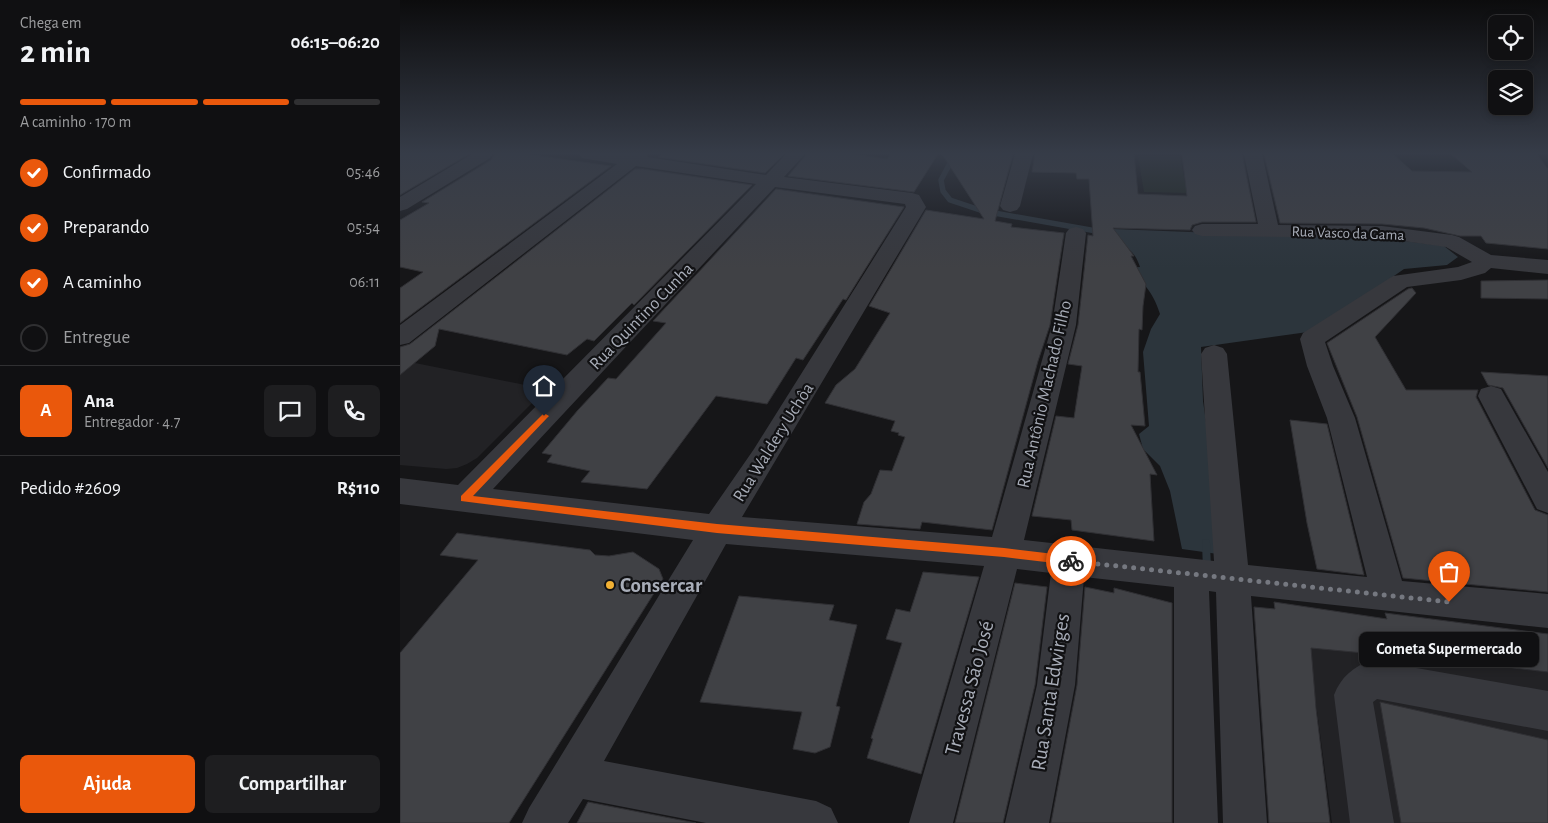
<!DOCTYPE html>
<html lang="pt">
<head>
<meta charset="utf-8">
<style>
  body { margin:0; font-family:"Alegreya Sans",sans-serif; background:#1e1e20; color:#f1f3f6; height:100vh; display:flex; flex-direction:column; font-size:19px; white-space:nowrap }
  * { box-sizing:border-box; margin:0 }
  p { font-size:16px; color:#9c9d9f }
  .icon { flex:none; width:28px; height:28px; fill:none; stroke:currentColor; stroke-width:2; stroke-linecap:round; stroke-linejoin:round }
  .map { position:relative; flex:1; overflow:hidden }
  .side { display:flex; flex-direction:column; background:#101012; width:400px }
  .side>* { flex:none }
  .tools { position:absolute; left:1088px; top:15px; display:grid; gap:10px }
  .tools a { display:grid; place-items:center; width:45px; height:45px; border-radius:8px; background:#101012; box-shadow:0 2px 8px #0003,0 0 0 1px #303032; font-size:25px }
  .pin { position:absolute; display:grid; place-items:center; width:42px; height:42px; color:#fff; margin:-51px -21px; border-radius:50% 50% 50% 0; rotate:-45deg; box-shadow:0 0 5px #0007 }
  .pin .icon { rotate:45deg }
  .courier { position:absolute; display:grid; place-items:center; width:50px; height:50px; margin:-25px; border:4px solid #ea580c; border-radius:50%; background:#fff; color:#222; box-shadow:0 1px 6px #0007 }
  .bubble { position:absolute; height:35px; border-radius:8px; background:#101012; box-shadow:0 2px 8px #0003,0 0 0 1px #303032; font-size:16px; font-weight:700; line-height:35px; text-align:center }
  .summary em { font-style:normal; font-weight:700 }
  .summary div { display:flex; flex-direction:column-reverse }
  .summary { display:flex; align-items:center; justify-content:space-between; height:85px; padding:0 20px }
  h1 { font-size:32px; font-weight:700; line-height:38px }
  .bar { display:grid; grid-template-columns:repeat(4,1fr); gap:8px 5px; align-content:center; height:60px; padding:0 20px }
  .bar i { height:6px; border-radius:4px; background:#303032 }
  .bar .active { background:#ea580c }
  .bar p { grid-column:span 4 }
  .line { display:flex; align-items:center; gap:12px; padding:0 20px; border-top:1px solid #303032 }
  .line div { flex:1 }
  .round { display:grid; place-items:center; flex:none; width:52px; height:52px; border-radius:8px; background:#1e1e20 }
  ol { padding:0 20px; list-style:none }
  li { display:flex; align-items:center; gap:15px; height:55px }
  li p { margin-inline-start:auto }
  li .icon { padding:5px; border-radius:50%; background:#ea580c; color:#fff; stroke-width:4 }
  li:last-child { color:#9c9d9f }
  li i { width:28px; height:28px; border:2px solid #303032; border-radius:50% }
  .action { display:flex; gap:10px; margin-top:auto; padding:10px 20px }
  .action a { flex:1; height:58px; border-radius:8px; background:#ea580c; color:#fff; font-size:20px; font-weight:700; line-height:58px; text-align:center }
  .action a+a { background:#1e1e20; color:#f1f3f6 }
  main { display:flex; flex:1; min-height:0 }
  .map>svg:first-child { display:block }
  .built { fill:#222225 }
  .green { fill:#1e261f }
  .water { fill:#2c353c }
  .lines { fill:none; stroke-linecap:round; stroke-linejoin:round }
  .stream-far1 { stroke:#2c353c; stroke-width:5.5 }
  .stream { stroke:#2c353c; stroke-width:8 }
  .building { fill:#404145; stroke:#303034 }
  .minor { fill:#37383d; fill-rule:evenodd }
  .route { fill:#ea580c }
  .done { stroke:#757880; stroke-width:5; stroke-dasharray:0 9 }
  .poi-dot { fill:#f2b134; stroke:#111113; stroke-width:2 }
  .labels { text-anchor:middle; stroke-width:4.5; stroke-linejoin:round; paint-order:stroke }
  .far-street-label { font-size:15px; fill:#a8adb8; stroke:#111113 }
  .street-label { font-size:18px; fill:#a8adb8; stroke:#111113 }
  .near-poi-label { font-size:21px; font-weight:bold; fill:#a8adb8; stroke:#111113; text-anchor:start }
  .near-street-label { font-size:21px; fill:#a8adb8; stroke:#111113 }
</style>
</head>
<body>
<main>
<section class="side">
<div class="summary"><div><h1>2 min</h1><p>Chega em</p></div><em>06:15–06:20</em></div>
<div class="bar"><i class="active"></i><i class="active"></i><i class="active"></i><i></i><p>A caminho · 170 m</p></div>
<ol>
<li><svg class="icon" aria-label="check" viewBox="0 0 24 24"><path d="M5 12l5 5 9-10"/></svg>Confirmado<p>05:46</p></li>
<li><svg class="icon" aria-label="check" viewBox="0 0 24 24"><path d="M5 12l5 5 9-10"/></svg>Preparando<p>05:54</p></li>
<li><svg class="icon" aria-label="check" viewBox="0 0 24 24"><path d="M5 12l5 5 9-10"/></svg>A caminho<p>06:11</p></li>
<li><i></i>Entregue</li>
</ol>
<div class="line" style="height:90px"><b class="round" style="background:#ea580c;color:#fff">A</b><div><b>Ana</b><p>Entregador · 4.7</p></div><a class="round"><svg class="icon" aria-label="chat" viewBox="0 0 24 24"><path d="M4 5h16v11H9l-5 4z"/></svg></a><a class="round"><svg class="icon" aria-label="phone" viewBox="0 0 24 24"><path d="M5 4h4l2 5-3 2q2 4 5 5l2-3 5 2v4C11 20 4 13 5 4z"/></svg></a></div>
<div class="line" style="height:65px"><div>Pedido #2609</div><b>R$110</b></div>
<div class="action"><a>Ajuda</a><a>Compartilhar</a></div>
</section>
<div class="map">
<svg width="1148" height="823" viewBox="0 0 1148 823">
  <rect width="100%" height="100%" fill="#161618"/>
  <g class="built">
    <path d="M0 360 135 387 145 390 77 458 67 464 57 468 46 469 0 465Z"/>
    <path d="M910 647 1148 672V823H932L914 689Z"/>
  </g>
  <path class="green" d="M738 156H780L787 193 744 192Z"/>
  <path class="water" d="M713 229 997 240 1044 246 1058 257 1047 265 1004 269 915 331 801 347 803 401 825 555 782 549 770 491 760 466 743 449 739 434 749 426 743 352 751 329 760 314C753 292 744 282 725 268L740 267C733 246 723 246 704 240Z"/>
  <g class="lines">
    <path class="stream-far1" d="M555 154 541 180 543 191 550 200 583 211 702 232"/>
    <path class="stream" d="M806 543 807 569"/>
  </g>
  <g class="building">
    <path d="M0 154H69L0 195Z"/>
    <path d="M95 154H127L211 166 0 323V288L23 272 0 267V220L29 203 22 202 91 160Z"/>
    <path d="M262 154H384L365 173 258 157Z"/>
    <path d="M407 154H453L487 159 491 154H538L514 192 388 176Z"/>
    <path d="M542 154H613L595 221 612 224 611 227 664 233 650 325 638 361 592 530 522 522 520 529 457 524 464 502 471 494 480 470 492 471 505 437 498 435 499 433 491 431 495 421 425 403 436 385 455 369 490 313 469 306 526 210 584 219Z"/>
    <path d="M635 154H734L738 194 787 196 782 154H842L856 222H802L792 225 790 230 713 228 734 256H731L746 284 743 306 742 330 739 329 738 372H740L745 426 731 425 757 475 750 474 754 541 672 530 671 520 632 516 656 416 674 418 682 366 668 364 678 325 688 235 693 236 689 179H677L676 173 632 172Z"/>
    <path d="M864 154H993L1012 171 1072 172 1051 154H1137L1148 169V249L1086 243 1081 236H1060L1024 228 982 224 880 223Z"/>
    <path d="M235 169H243L352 185 234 305 232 303 194 341 187 339 167 355 39 329 35 346 0 375V347L10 344Z"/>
    <path d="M376 189 504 207 446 300 443 299 403 360 396 358 367 404 316 396 247 489 181 482 190 471 147 462 152 455 142 453 178 410 208 378 216 379 266 323 253 321Z"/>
    <path d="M1148 280V299L1081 298V281Z"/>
    <path d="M1012 288 1016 293 975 337 1006 390H1078L1076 397 1135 510 1148 515V592L1003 578 957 417 927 343 1008 289Z"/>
    <path d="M1081 372 1148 376V468L1103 388 1088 385Z"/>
    <path d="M890 420 927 424 964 575 917 569 907 523Z"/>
    <path d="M57 533 190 550 195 555 209 556 233 552 259 569 263 579 109 823H0V653L78 560 40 555Z"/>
    <path d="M523 572 579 577 521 774 467 758 473 739 471 738 502 643 486 639 496 609 510 612Z"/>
    <path d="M615 583 647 587 635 685 603 823H555Z"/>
    <path d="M685 587 714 593V588L772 603V823H651L677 685Z"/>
    <path d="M339 596 434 605 429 620 457 625 436 706 440 707 430 747 415 753 393 749 402 712 300 702Z"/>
    <path d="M874 602 987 619 985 613 1148 634V672L1069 663 911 648 916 708 930 823H869L854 607 875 609Z"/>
    <path d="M980 702 1148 740V823H1001Z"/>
    <path d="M188 802 296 823H177Z"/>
  </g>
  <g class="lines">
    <g class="minor">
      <path d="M72 154H93L90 158 7 209 0 211V197Z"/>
      <path d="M179 154H248L247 157 366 175 386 154H405L384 177 512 193 519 195 526 207 342 517 592 537 652 325 666 233 669 229 676 227 683 229 686 233 676 325 624 540 814 561 801 354 805 348 814 345 823 348 827 354 848 565 967 577 927 418 907 366 900 339 903 333 993 276 1058 267 1072 262 1046 247 982 238 802 236 795 234 792 230 795 226 802 224H858L844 154H862L878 225 982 226 1052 235 1059 237 1091 255 1148 260V274L1091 268 1085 273 1061 280 1007 287 925 342 933 366 955 418 1002 581 1148 594V628L851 596 867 823H823L816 592 809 591 818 823H774V587L684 577 675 685 649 823H605L637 685 651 573 617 569 553 823H509L584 566 326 544 204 761 416 801 431 808 438 823H306L183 799 168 823H122L129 808 293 540 0 504V478L58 485 356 184 236 166 9 343 0 345V325L217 164 182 158ZM375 187 505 204 506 207 354 449 309 514 93 489Z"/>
      <path d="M615 154H633L620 206 617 210 610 212 603 210 600 206Z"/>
      <path d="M1091 386 1101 389 1148 472V513L1137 509 1078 396 1081 389Z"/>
      <path d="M971 660 1148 691V731L977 699 973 702 994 823H950L934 695C941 677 953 667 971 660Z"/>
    </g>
  </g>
  <linearGradient id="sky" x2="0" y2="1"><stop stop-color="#0c0c0d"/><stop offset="0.57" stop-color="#363c48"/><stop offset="1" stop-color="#363c48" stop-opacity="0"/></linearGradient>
  <rect width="1148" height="269" fill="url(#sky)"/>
  <path class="route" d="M144 413 149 416 147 418 73 496 317 524 604 548 671 556 676 561 671 565 604 557 317 533 61 501V496Z"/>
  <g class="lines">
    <path class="done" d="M671 561 1049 602"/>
  </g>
  <circle class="poi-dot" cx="210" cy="585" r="5"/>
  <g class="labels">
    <g class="far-street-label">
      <text transform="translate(948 233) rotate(2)" y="5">Rua Vasco da Gama</text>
    </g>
    <g class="street-label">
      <text transform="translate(241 316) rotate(-46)" y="6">Rua Quintino Cunha</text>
      <text transform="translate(644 394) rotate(-77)" y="6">Rua Antônio Machado Filho</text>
      <text transform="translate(373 442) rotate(-58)" y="6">Rua Waldery Uchôa</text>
    </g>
    <g class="near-poi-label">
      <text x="220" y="592">Consercar</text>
    </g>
    <g class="near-street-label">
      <text transform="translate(569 688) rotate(-75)" y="7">Travessa São José</text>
      <text transform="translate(650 692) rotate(-81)" y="7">Rua Santa Edwirges</text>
    </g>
  </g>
</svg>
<div class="tools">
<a><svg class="icon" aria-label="locate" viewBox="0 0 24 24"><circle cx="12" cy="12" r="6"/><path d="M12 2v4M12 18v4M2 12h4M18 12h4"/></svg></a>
<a><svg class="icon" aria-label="layers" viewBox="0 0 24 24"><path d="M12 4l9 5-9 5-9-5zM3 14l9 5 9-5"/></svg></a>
</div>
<div class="pin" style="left:1049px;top:602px;background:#ea580c"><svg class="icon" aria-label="bag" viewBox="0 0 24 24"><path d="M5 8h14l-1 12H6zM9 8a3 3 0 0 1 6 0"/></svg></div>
<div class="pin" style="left:144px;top:416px;background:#1f2937"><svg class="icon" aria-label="home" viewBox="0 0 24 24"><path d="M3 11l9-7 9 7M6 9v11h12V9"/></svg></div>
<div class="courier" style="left:671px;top:561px"><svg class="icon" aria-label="bike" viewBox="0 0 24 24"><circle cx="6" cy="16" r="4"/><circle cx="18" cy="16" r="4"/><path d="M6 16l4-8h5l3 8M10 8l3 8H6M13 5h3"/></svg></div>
<div class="bubble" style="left:959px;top:632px;width:180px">Cometa Supermercado</div>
</div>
</main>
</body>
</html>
